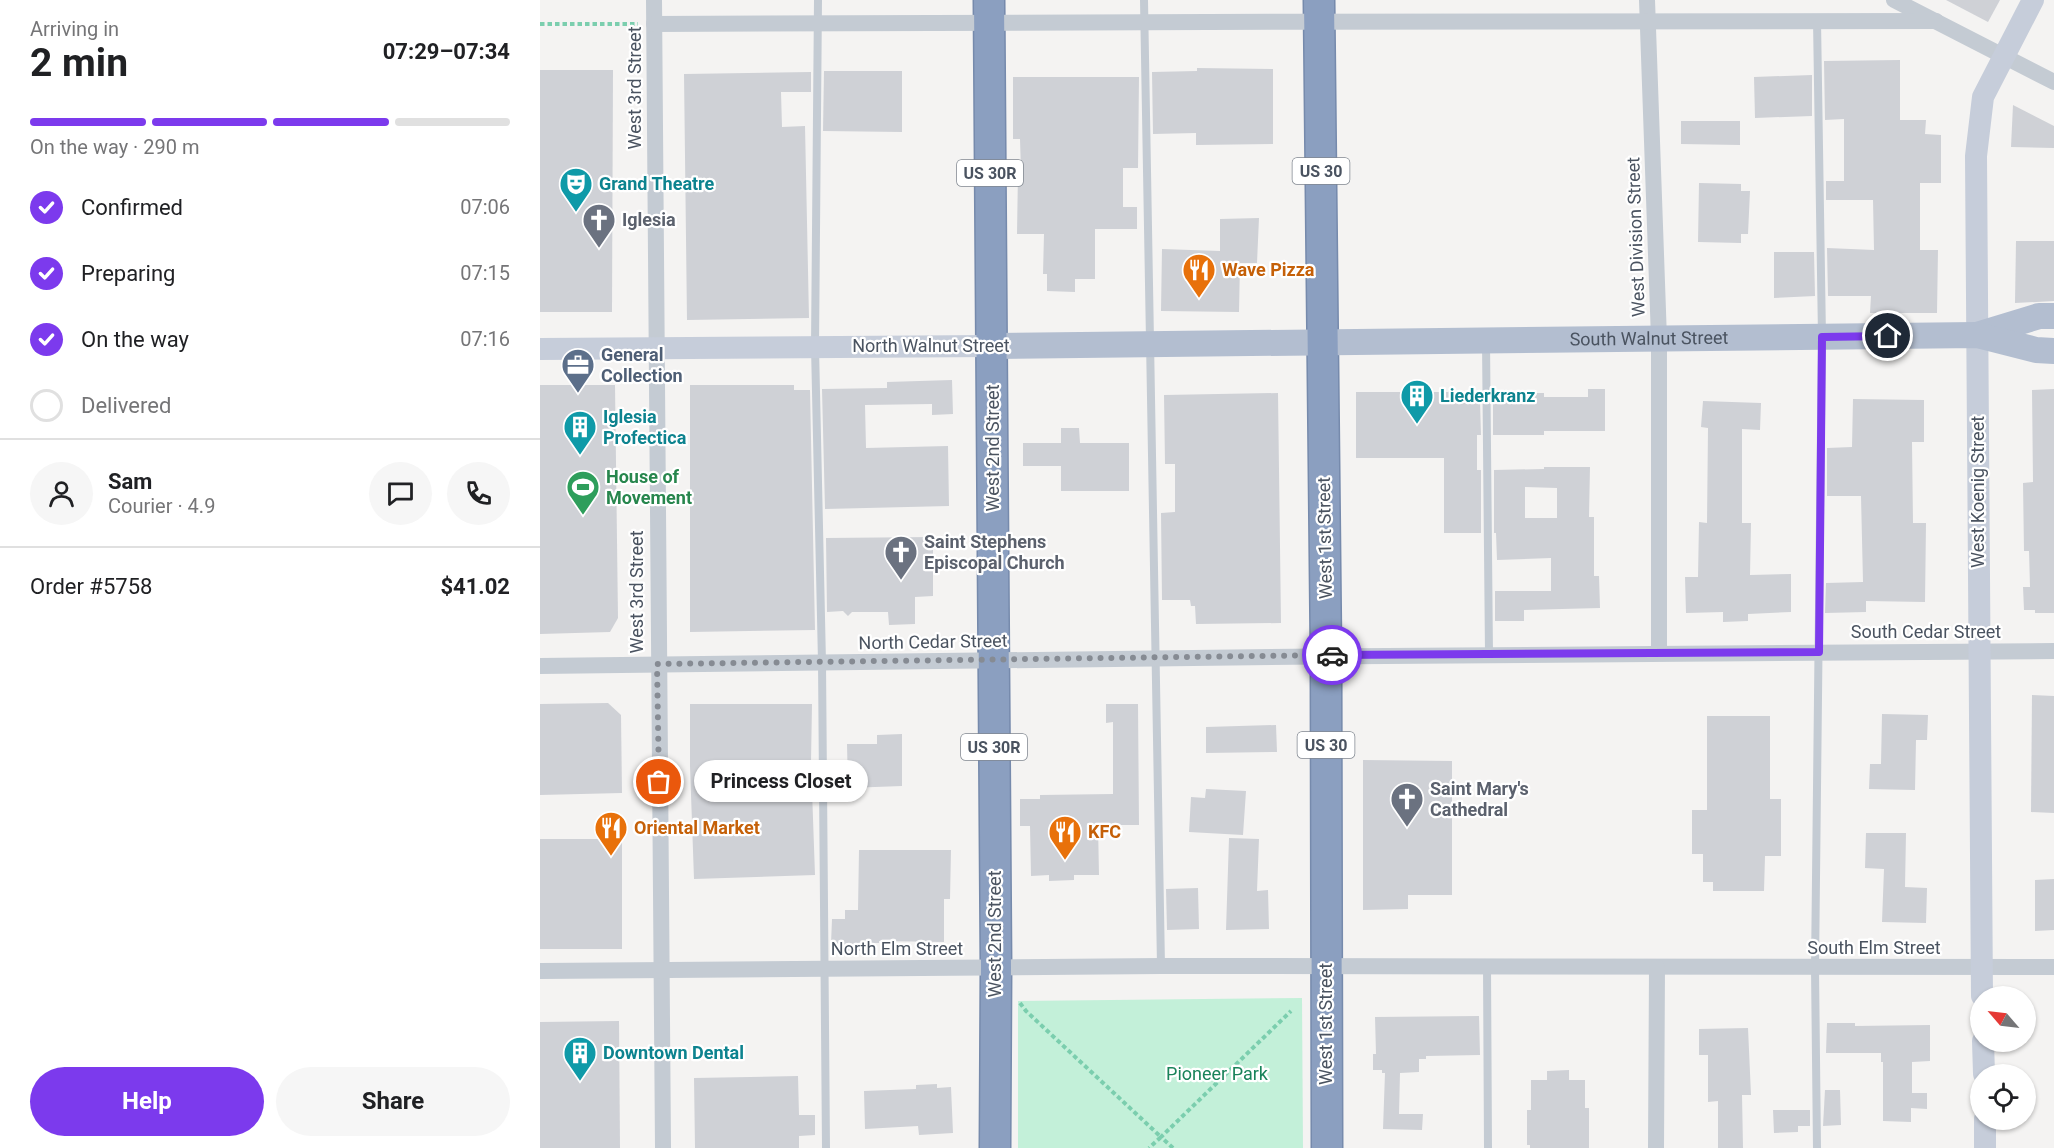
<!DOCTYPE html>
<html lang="en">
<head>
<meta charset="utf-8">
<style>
  body { margin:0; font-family:Roboto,sans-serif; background:#f6f6f6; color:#202124; height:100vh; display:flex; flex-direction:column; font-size:22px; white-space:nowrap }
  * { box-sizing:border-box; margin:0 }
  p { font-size:20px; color:#757577 }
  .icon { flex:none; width:33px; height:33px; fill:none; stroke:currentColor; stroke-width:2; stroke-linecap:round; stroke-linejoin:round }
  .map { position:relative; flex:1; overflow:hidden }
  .sheet { display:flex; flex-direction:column; background:#fff; width:540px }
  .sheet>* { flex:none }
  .needle { width:39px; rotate:298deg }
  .buttons { position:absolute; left:1430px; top:986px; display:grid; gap:12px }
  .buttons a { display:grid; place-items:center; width:66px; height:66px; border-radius:50%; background:#fff; box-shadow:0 2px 4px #0004; font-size:30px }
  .pin { position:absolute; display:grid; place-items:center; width:51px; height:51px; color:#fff; margin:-26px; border:3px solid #fff; border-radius:50%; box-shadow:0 2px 6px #0007 }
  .courier { position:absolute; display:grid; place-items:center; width:60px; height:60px; margin:-30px; border:4px solid #7c3aed; border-radius:50%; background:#fff; color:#222; box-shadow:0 2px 8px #0007 }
  .bubble { position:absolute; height:42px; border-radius:21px; background:#fff; box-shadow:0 2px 4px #0004; font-size:20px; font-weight:700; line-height:42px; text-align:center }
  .overview em { font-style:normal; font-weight:700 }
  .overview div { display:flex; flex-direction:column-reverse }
  .overview { display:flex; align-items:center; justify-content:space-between; height:102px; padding:0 30px }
  h1 { font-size:39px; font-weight:700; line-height:45px }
  .bar { display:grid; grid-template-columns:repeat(4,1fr); gap:9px 6px; align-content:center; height:72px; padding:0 30px }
  .bar i { height:8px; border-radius:4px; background:#e0e0e0 }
  .bar .selected { background:#7c3aed }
  .bar p { grid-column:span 4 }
  .line { display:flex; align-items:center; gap:15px; padding:0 30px; border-top:2px solid #e0e0e0 }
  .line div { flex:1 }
  .round { display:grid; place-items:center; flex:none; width:63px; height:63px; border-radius:32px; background:#f6f6f6 }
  ol { padding:0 30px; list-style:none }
  li { display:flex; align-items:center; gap:18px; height:66px }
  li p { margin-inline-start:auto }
  li .icon { padding:6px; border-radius:50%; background:#7c3aed; color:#fff; stroke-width:4 }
  li:last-child { color:#757577 }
  li i { width:33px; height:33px; border:3px solid #e0e0e0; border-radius:50% }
  .button { display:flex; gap:12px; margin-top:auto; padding:12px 30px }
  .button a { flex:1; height:69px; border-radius:36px; background:#7c3aed; color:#fff; font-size:24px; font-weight:700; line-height:69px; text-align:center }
  .button a+a { background:#f6f6f6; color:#202124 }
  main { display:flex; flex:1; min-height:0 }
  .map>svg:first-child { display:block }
  .green { fill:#c3f0d9 }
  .building { fill:#cfd1d6; fill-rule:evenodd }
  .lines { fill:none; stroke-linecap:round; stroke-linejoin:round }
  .highway-casing { stroke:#768aac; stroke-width:33 }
  .path { stroke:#7bceae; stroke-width:4; stroke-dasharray:4.5 3; stroke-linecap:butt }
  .lane { stroke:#c4cbd3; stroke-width:8 }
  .street { stroke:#c4cbd3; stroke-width:16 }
  .secondary { stroke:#c6cdda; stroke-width:22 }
  .primary { stroke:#b3bed0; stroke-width:26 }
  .highway { stroke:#8b9fc0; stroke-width:30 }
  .done { stroke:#868b93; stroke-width:6; stroke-dasharray:0 10.8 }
  .route { stroke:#7c3aed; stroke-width:8 }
  .labels { text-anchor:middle; stroke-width:4.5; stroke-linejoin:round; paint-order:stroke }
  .shield { fill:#fff; stroke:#808790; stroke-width:1.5 }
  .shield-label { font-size:16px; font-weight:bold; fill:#4a5360 }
  .street-label { font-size:18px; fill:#4a5360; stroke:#fff }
  .culture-label { font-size:18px; font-weight:bold; fill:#0d838f; stroke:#fff; text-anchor:start }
  .worship-label { font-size:18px; font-weight:bold; fill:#5b616d; stroke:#fff; text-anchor:start }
  .food-label { font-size:18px; font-weight:bold; fill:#c56008; stroke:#fff; text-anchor:start }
  .service-label { font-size:18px; font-weight:bold; fill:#4e5e75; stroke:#fff; text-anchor:start }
  .leisure-label { font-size:18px; font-weight:bold; fill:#27864d; stroke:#fff; text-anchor:start }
  .park-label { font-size:18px; fill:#19835a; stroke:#fff }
</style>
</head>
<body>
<main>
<section class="sheet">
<div class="overview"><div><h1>2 min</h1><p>Arriving in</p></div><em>07:29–07:34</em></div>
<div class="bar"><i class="selected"></i><i class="selected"></i><i class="selected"></i><i></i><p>On the way · 290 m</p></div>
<ol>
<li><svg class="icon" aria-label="check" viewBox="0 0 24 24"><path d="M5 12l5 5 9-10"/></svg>Confirmed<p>07:06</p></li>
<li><svg class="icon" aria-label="check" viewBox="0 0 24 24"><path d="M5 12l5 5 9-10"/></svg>Preparing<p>07:15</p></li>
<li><svg class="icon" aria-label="check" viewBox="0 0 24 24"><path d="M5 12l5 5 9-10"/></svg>On the way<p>07:16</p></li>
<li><i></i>Delivered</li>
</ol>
<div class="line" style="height:108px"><a class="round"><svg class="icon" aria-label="person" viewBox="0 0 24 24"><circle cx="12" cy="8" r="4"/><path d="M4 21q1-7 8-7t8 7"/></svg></a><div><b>Sam</b><p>Courier · 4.9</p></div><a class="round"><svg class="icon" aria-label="chat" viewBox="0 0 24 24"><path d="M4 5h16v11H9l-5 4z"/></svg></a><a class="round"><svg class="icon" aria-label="phone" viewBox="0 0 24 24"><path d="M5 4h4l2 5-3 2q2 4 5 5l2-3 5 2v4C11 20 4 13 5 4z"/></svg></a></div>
<div class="line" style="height:78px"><div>Order #5758</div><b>$41.02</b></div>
<div class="button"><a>Help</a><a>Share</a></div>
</section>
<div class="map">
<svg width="1514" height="1148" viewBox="0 0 1514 1148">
  <rect width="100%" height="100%" fill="#f4f3f2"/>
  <path class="green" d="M762 998 763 1148H478V1001Z"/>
  <g class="building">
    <path d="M1406 0H1460L1448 22Z"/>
    <path d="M1360 60V120H1386L1385 134 1401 135V183H1380V250H1398L1397 313H1330L1331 296H1288L1287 248 1334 250 1333 200H1286V181H1304V119L1285 120 1284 61Z"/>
    <path d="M657 68 733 69V144L656 145V133L613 134 612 72 657 71Z"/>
    <path d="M0 70H73L72 312H0Z"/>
    <path d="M284 71H362V132L283 131Z"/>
    <path d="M271 72V92H241L242 127 265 126 269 318 147 320 144 74Z"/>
    <path d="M1272 75V116L1215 118 1214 77Z"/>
    <path d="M473 77H599L598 168H583V207H597V229H555V279H535V292L507 291V274H503L504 234H477L478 171H481L480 139H473Z"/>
    <path d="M1473 105 1514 126V148L1471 147Z"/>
    <path d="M1141 121H1200V145L1141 144Z"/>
    <path d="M1159 183 1201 184V191H1210L1208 234H1201V243L1158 242Z"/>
    <path d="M719 218 717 263H700L699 312 621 311 622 249 680 251V219Z"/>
    <path d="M1476 241H1514V301L1475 303Z"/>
    <path d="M1234 252H1274L1275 296 1234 298Z"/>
    <path d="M412 380 413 414 392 415V404L325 405 326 448 408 446 409 506 285 509 282 389 347 388V382Z"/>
    <path d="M0 385H75L78 618 70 632 0 634Z"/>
    <path d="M150 385H254V390H270L275 630 150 632Z"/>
    <path d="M1048 389H1065V431H1004V435H953V401H987V393H1004V397H1048Z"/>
    <path d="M1514 389V613H1495V610H1484L1483 587H1490L1489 551H1484L1483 483 1493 482 1492 390Z"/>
    <path d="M816 392H937V401H940L941 435H937V470H941V533H904V458H816Z"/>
    <path d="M738 393 741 623 656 624 655 606H651L650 600H622L621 513 635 512V464H625L624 395Z"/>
    <path d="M1313 399 1384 400V442H1372L1373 523H1386L1385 602 1326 601V612L1285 613 1286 583 1323 582 1321 496H1287V448L1312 447Z"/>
    <path d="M1163 401 1221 403 1220 430 1202 429V523H1211L1210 575 1251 574V612L1208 614V621L1183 622V612L1146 613 1145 577H1158L1159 522 1167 523 1168 428 1161 427Z"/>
    <path d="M521 428H539L540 443H589V491H521V466H483V443H521Z"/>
    <path d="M1004 467H1050L1049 517H1054V576H1059L1060 608 984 610V621H955V591H1011V558L957 560 956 533H954V470L1004 469ZM985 487 1017 488V518H985Z"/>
    <path d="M393 537V596L375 597V624L349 625 348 612H312L308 616 303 611 287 612 286 538Z"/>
    <path d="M1492 695 1514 696V813L1491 812Z"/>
    <path d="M68 703 81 715 82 793 0 795V704Z"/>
    <path d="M150 704H272L271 762 275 875 154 879 150 766Z"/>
    <path d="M566 704H598L599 825H558L559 875H534V880L509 881V875L491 876 490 826H480V799H500V795L573 794V722L566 723Z"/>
    <path d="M1342 714 1388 715 1387 740H1376L1375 790 1329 789 1330 764H1341Z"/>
    <path d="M1167 716H1230V799H1241V856H1225L1224 891H1173V882H1163V854H1152V810H1167Z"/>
    <path d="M736 725 737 752 666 753V727Z"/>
    <path d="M362 734V786L308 788 307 744H337V735Z"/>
    <path d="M823 760 912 761V895H868V909L823 910Z"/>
    <path d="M666 789 706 791 703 835 649 832 651 797 665 798Z"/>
    <path d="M1326 833H1366L1365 887 1387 888 1386 923 1342 922 1344 869 1325 868Z"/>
    <path d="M689 838 719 839 717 891 728 890 729 929 686 930Z"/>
    <rect x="0" y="839" width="82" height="110"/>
    <path d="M319 850H411L410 899H404V942L339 941V943H328V951H302L303 944H291L292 919H305V910H318Z"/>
    <path d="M1514 879V930L1495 931V880Z"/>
    <path d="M658 888 659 929 627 930 626 889Z"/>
    <path d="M939 1016 940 1055 886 1056V1059H879V1072L860 1073 859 1114H883L882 1130 843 1129 845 1073H842V1070H833V1054H836L835 1017Z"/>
    <path d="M79 1021 80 1148H0V1022Z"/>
    <path d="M1287 1023H1315V1026L1390 1025V1061L1372 1062V1093H1387V1109L1371 1108V1122L1343 1121V1062H1341V1053H1286Z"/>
    <path d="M1208 1028 1211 1095H1202L1203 1148H1178V1101L1168 1102V1055H1159V1029Z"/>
    <path d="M1029 1070V1080H1045V1108H1049V1148H990V1145H987V1110H991V1080H1007V1071Z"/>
    <path d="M258 1076 259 1115H275V1135L259 1136V1148H155L154 1078Z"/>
    <path d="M397 1084V1088L411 1087 413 1133 379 1135 378 1126 325 1129 324 1091 376 1089V1085Z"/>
    <path d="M1285 1090H1300L1301 1125 1283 1126Z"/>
    <path d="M1233 1110H1270V1126H1258V1132L1234 1133Z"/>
  </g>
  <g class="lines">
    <g class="highway-casing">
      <g id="highway">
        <path d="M449 0 456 967 455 1148"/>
        <path d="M779 0 786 655 787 1148"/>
      </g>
    </g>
    <g class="path">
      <path d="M0 24H98"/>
      <path d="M480 1003 486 1011 621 1137 609 1148"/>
      <path d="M633 1148 621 1137 751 1011"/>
    </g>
    <g class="lane">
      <path d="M278 0 275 347 282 662 286 1148"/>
      <path d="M604 0 621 966"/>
      <path d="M946 342 949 654"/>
      <path d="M947 966 948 1148"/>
      <path d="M1277 1148 1275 968 1282 337 1277 20"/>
    </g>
    <g class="street">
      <path d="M114 0 123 1148"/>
      <path d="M1107 0 1119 339V653"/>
      <path d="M1354 0 1514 82"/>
      <path d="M114 24C541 25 969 18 1396 21"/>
      <path d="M0 666C505 659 1009 653 1514 651"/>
      <path d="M0 971 621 966 1514 967"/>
      <path d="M1116 1148 1117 968"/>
    </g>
    <g class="secondary">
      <path d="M0 349 452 346"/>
      <path d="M1442 996 1436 156 1443 97 1493 0"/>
      <path d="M1443 1041 1444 1074"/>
      <path d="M1445 1119V1148"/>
    </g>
    <g class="primary">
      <path d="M1437 335 1499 316H1514"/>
      <path id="s1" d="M452 346 1437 335 1496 350 1514 351"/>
    </g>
    <use href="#highway" class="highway"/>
  </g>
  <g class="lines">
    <path class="done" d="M119 782 117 664 792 655"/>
    <path class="route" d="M792 655 1279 652 1282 337 1348 336"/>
  </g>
  <defs>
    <g id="theatre-pin" transform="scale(1.725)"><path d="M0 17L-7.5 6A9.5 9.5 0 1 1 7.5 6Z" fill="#0f9aa8" stroke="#fff"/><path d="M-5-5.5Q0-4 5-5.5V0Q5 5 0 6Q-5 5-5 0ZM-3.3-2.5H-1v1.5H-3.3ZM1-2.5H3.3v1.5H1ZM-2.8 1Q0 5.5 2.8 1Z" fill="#fff"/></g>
    <g id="church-pin" transform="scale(1.725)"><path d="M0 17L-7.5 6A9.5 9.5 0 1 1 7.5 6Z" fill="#6b7280" stroke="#fff"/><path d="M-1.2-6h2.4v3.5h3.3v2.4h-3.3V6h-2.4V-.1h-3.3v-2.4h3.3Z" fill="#fff"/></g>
    <g id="restaurant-pin" transform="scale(1.725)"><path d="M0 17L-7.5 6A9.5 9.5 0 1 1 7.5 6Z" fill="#e8710a" stroke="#fff"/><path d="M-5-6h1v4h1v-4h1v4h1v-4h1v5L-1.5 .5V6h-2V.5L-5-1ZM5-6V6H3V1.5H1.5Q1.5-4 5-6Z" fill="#fff"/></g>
    <g id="office-pin" transform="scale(1.725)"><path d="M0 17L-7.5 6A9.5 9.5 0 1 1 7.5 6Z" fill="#5c6f8a" stroke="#fff"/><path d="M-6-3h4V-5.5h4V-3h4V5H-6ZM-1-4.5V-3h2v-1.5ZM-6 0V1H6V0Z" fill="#fff"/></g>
    <g id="building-pin" transform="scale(1.725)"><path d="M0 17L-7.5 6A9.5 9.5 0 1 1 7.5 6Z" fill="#0f9aa8" stroke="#fff"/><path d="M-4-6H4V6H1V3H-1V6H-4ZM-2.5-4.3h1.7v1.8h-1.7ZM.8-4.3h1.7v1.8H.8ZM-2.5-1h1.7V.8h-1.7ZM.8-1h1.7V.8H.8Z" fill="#fff"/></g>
    <g id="stadium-pin" transform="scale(1.725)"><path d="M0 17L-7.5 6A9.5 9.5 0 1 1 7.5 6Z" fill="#2e9e5b" stroke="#fff"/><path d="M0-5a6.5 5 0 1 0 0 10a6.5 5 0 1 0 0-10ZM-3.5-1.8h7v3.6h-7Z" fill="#fff"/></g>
  </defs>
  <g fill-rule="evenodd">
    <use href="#theatre-pin" x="36" y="184"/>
    <use href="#church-pin" x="59" y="220"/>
    <use href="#restaurant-pin" x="659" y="270"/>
    <use href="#office-pin" x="38" y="365"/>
    <use href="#building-pin" x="877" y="396"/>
    <use href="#building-pin" x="40" y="427"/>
    <use href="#stadium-pin" x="43" y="487"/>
    <use href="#church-pin" x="361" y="552"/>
    <use href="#church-pin" x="867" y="799"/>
    <use href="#restaurant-pin" x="71" y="828"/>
    <use href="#restaurant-pin" x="525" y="832"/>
    <use href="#building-pin" x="40" y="1053"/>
  </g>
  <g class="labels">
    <g class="shield">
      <rect x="752.5" y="158" width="57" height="26" rx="4.5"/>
      <rect x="417" y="160" width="66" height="26" rx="4.5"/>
      <rect x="757.5" y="732" width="57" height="26" rx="4.5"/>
      <rect x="421" y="734" width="66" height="26" rx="4.5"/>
    </g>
    <g class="shield-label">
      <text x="781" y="177">US 30</text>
      <text x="450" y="179">US 30R</text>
      <text x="786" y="751">US 30</text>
      <text x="454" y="753">US 30R</text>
    </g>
    <g class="street-label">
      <text transform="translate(95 88) rotate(-90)" y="6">West 3rd Street</text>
      <text transform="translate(1096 237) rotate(-92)" y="6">West Division Street</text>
      <text dy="6" stroke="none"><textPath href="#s1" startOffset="657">South Walnut Street</textPath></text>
      <text x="391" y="352">North Walnut Street</text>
      <text transform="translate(453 448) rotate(-90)" y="6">West 2nd Street</text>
      <text transform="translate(1438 492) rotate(-90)" y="6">West Koenig Street</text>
      <text transform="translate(785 538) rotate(-91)" y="6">West 1st Street</text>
      <text transform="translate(97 592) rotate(-90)" y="6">West 3rd Street</text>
      <text x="1386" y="638">South Cedar Street</text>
      <text transform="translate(393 642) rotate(-1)" y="6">North Cedar Street</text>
      <text transform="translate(455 934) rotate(-90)" y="6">West 2nd Street</text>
      <text x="1334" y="954">South Elm Street</text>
      <text x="357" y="955">North Elm Street</text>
      <text transform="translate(786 1024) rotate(-90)" y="6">West 1st Street</text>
    </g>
    <g class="culture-label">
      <text x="59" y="190">Grand Theatre</text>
      <text x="900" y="402">Liederkranz</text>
      <text x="63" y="423">Iglesia<tspan x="63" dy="21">Profectica</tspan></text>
      <text x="63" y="1059">Downtown Dental</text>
    </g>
    <g class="worship-label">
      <text x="82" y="226">Iglesia</text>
      <text x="384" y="548">Saint Stephens<tspan x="384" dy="21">Episcopal Church</tspan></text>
      <text x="890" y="795">Saint Mary's<tspan x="890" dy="21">Cathedral</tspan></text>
    </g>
    <g class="food-label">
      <text x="682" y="276">Wave Pizza</text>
      <text x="94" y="834">Oriental Market</text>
      <text x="548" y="838">KFC</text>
    </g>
    <g class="service-label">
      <text x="61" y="361">General<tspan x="61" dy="21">Collection</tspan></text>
    </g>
    <g class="leisure-label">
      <text x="66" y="483">House of<tspan x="66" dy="21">Movement</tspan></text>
    </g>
    <g class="park-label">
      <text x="677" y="1080">Pioneer Park</text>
    </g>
  </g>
</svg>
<div class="buttons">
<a><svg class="needle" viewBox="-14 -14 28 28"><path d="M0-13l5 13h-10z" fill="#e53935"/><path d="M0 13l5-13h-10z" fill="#757577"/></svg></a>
<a><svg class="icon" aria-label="locate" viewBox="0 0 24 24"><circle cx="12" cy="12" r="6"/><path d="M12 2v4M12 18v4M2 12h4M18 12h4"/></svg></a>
</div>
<div class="pin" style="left:119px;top:782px;background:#ea580c"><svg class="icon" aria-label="bag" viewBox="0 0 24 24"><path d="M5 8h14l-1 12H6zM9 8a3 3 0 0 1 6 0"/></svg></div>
<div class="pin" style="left:1348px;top:336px;background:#1f2937"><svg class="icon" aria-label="home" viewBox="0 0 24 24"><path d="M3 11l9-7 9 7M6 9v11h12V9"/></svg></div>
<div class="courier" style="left:792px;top:655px"><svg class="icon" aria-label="car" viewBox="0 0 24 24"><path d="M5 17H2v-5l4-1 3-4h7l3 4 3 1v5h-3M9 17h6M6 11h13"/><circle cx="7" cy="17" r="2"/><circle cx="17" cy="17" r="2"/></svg></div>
<div class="bubble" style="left:154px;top:760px;width:174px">Princess Closet</div>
</div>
</main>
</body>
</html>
